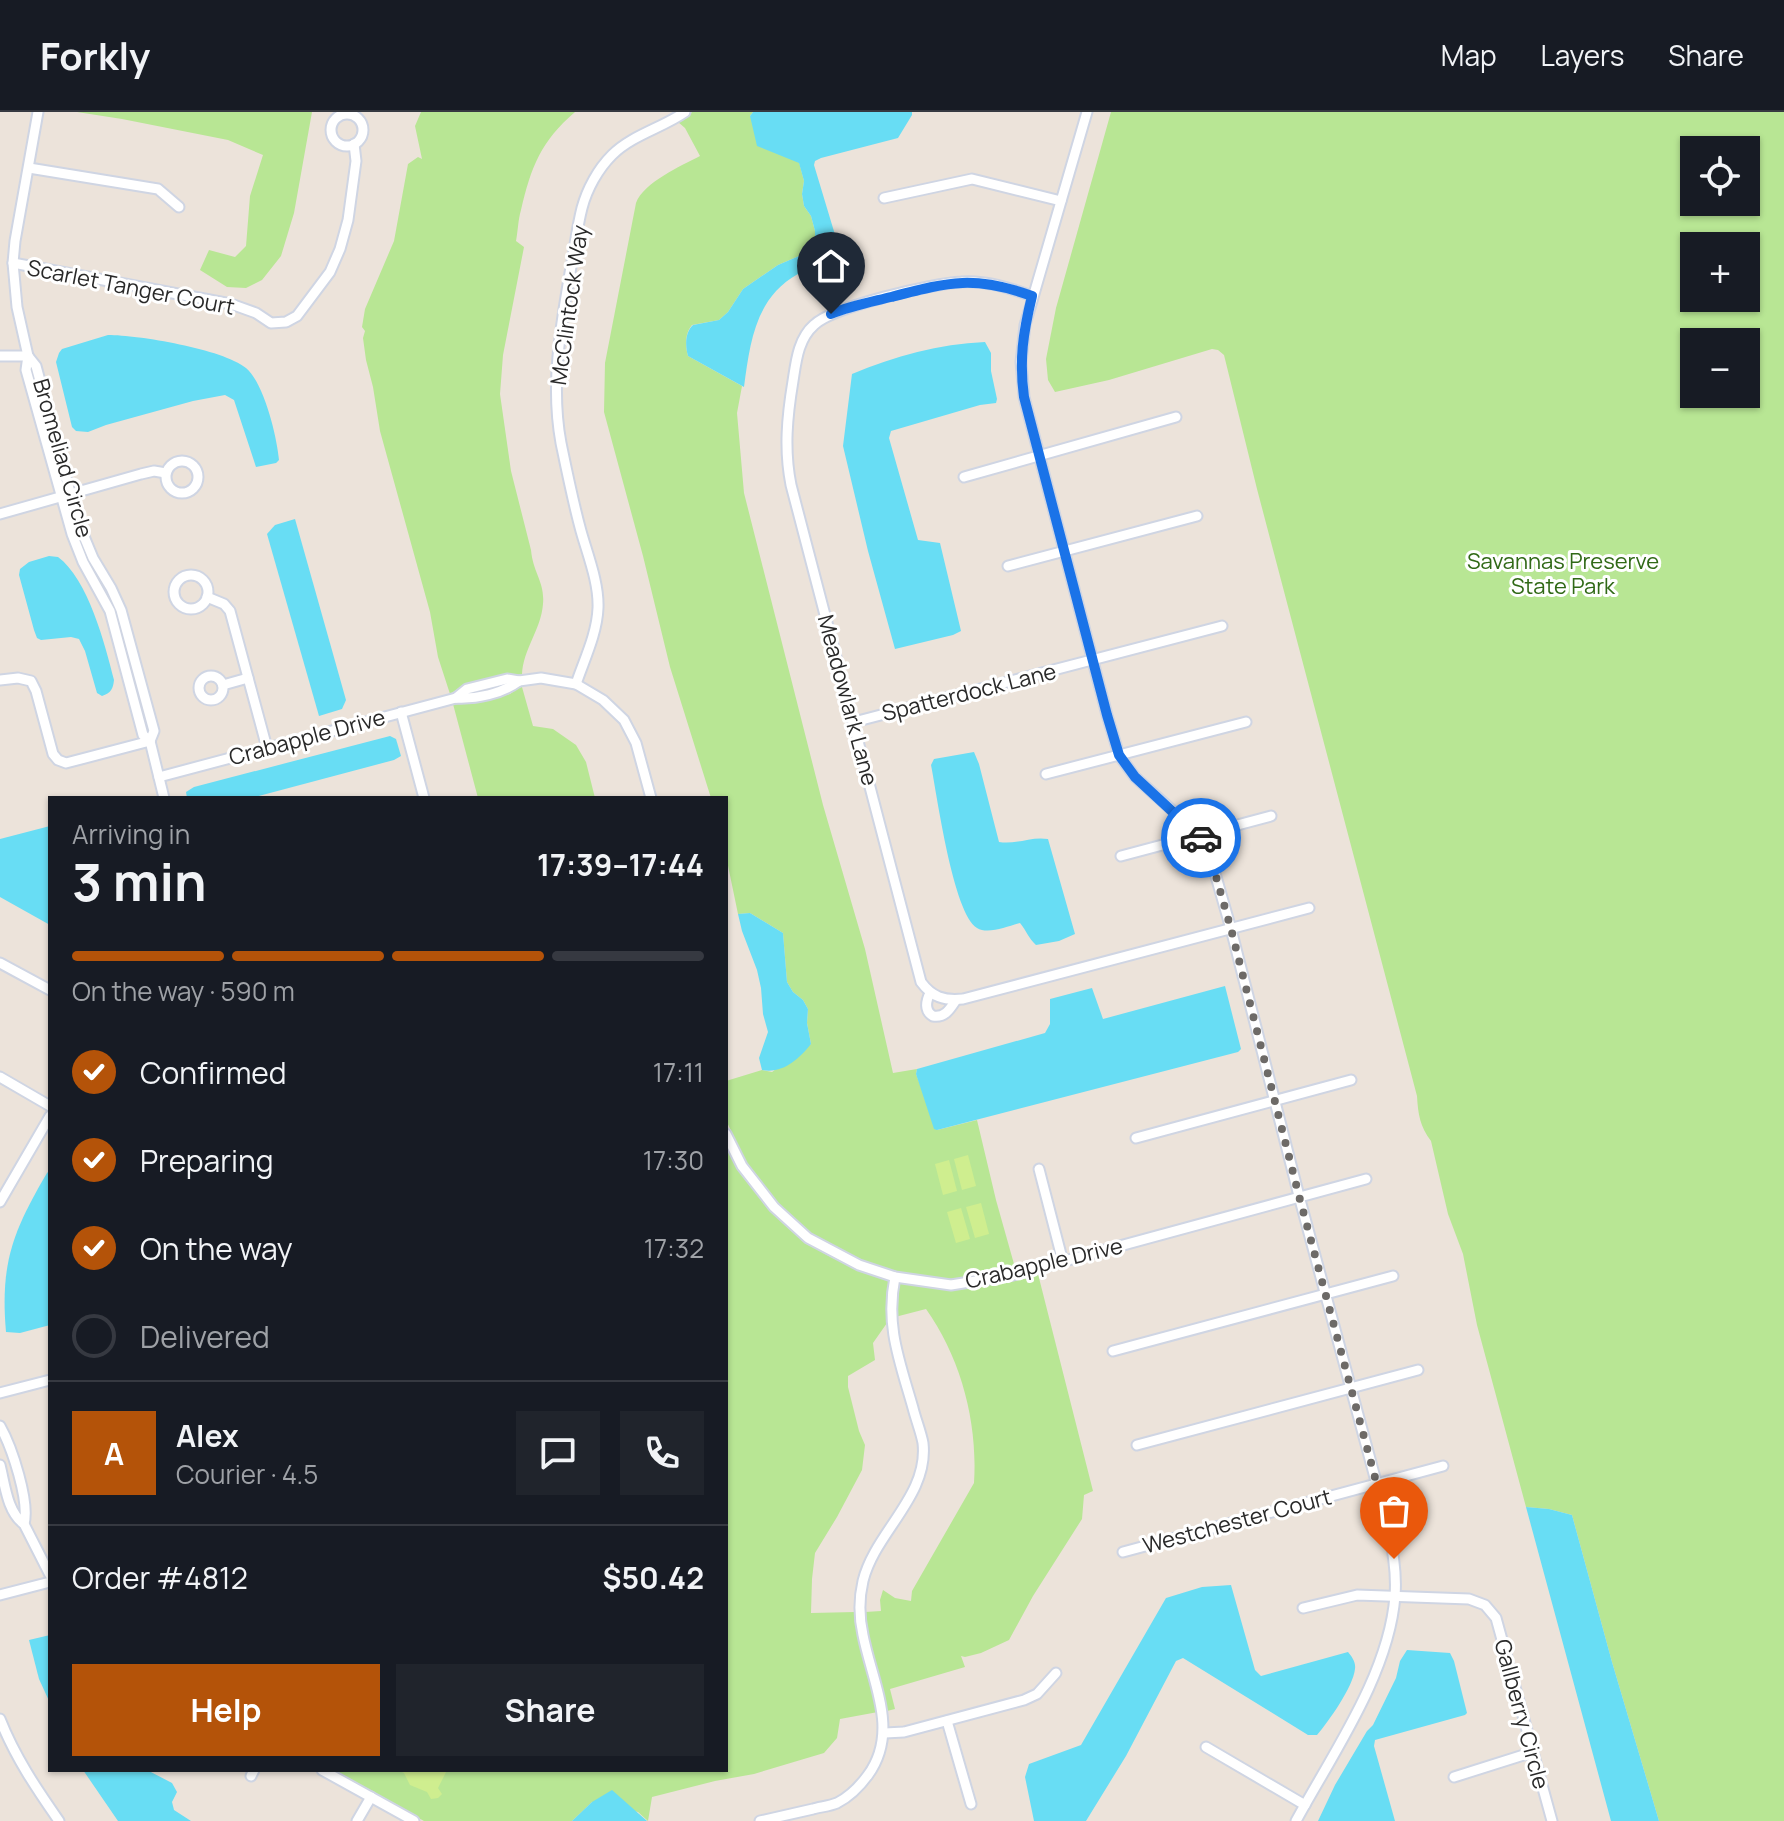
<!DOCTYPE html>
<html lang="en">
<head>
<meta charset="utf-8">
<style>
  body { margin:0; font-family:Manrope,sans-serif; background:#20242c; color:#f1f3f6; height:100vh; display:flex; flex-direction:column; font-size:30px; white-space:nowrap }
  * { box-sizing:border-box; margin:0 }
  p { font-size:26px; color:#9ea1a6 }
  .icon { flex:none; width:44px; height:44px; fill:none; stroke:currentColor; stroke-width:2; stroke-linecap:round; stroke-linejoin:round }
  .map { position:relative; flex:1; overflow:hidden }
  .drawer { position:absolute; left:48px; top:684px; width:680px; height:976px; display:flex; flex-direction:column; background:#171b24; border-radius:0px; box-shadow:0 2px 6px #0004 }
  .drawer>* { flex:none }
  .buttons { position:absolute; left:1680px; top:24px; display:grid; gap:16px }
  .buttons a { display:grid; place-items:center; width:80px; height:80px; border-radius:0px; background:#171b24; box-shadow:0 2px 6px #0004; font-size:40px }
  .pin { position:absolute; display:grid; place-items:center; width:68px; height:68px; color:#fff; margin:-82px -34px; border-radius:50% 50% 50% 0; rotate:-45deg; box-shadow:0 0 8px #0007 }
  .pin .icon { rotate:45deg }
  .courier { position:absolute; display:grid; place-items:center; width:80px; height:80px; margin:-40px; border:6px solid #1a73e8; border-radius:50%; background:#fff; color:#222; box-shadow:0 2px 10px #0007 }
  .summary em { font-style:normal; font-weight:700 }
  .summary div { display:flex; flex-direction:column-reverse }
  .summary { display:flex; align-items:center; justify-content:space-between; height:136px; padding:0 24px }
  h1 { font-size:52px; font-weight:700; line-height:60px }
  .bar { display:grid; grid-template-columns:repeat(4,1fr); gap:12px 8px; align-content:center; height:96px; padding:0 24px }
  .bar i { height:10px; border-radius:6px; background:#363941 }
  .bar .on { background:#b45309 }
  .bar p { grid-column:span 4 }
  .line { display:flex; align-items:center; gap:20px; padding:0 24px; border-top:2px solid #363941 }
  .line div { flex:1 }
  .round { display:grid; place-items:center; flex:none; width:84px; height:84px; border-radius:0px; background:#20242c }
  ol { padding:0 24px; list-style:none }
  li { display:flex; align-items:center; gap:24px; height:88px }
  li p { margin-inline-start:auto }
  li .icon { padding:8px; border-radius:50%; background:#b45309; color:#fff; stroke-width:4 }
  li:last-child { color:#9ea1a6 }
  li i { width:44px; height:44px; border:4px solid #363941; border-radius:50% }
  .action { display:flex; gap:16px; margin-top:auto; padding:16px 24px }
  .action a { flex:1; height:92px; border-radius:0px; background:#b45309; color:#fff; font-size:32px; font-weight:700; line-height:92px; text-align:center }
  .action a+a { background:#20242c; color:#f1f3f6 }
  header { display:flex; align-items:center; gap:48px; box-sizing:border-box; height:112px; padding:0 40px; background:#171b24; border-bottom:2px solid #363941 }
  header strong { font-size:38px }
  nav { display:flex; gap:44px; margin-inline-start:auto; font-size:28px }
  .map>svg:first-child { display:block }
  .green { fill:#b8e694; fill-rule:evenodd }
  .pitch { fill:#cfee8f }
  .water { fill:#68ddf4 }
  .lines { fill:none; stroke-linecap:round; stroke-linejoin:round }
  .street-casing { stroke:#cfd5e3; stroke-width:13 }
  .street { stroke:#fff; stroke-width:9 }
  .done { stroke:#6d6a67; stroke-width:8; stroke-dasharray:0 14.4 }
  .route { stroke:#1a73e8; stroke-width:10 }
  .labels { text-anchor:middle; stroke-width:6; stroke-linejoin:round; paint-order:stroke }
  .street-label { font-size:22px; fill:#292929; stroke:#fff }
  .park-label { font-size:22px; fill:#306916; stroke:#fff }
</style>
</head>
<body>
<header>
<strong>Forkly</strong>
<nav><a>Map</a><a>Layers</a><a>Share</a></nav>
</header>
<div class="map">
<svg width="1784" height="1709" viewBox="0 0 1784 1709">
  <rect width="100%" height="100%" fill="#ece3da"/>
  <g class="green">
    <path d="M77 0H312L294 101 281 144 262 168 246 176 227 175 200 158 209 138 235 145 246 134 250 84 263 43 228 28 122 7Z"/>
    <path d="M421 0H575C541 29 531 55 521 98 518 108 518 119 516 129L524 135 503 243 500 282 511 359 531 438C533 461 545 470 543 492 541 518 523 537 522 563L505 562 475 569 465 572 450 582 438 545 430 500 380 319 373 275 366 248 363 226 365 219 362 215 365 197 394 129 408 52 418 45 422 47 415 14Z"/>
    <path d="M692 0H753L750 4 799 50 804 69 802 82 804 94 811 104 815 119V133L806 141 778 153 743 177 728 200 719 208 692 213C685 221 685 234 688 244L742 274 737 301 744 381 823 693 865 837 893 961 917 957 916 962 937 1018 977 1008 996 1088 1014 1152 1034 1148 1035 1152 1012 1158 951 1167 896 1160 861 1148 810 1122 777 1091 746 1051 726 1008V969L762 958 772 960 811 932 807 911 808 897 803 888 793 880 787 870 783 821 750 801 738 802 726 744V686H711L670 555 643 444 604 300 605 251 636 91C644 70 681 54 700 44L685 16 678 10Z"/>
    <path d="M1111 0H1784V1709H1659L1612 1550 1572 1403 1549 1397 1526 1395 1477 1213 1463 1142 1448 1102 1431 1029C1420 1015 1418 1002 1417 984L1257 377 1224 243 1218 238 1212 237 1109 268 1055 280 1048 268 1046 247 1056 196ZM1694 38H1746V90H1694ZM1694 134H1746V186H1694ZM1694 230H1746V282H1694Z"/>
    <path d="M520 575H522L533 614 553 617 576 633 586 650 595 686H478L453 592H472L510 582Z"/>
    <path d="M726 1032C745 1069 770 1104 804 1129 828 1146 862 1159 889 1169L886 1186 887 1211 873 1231 875 1248 848 1264V1275L859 1319 865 1333 862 1358 837 1405 815 1441 812 1467 811 1501 856 1500 858 1523 878 1600 840 1607 837 1626 824 1641 754 1662 715 1669 652 1685 648 1709 638 1700 592 1690 572 1709H424L333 1658H726Z"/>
    <path d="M1038 1162 1093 1379 1084 1383 1082 1407 1033 1484 1009 1528 981 1541 965 1545 961 1544 965 1555 890 1577 895 1597 887 1599 867 1521 865 1500 881 1499 880 1488 883 1478 895 1486 911 1489 912 1479 974 1371C978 1311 961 1246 926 1197L895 1205 899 1171 952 1178 1014 1169Z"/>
  </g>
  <g class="pitch">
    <path d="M968 1043 976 1074 962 1078 954 1047Z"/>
    <path d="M949 1048 957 1079 943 1083 935 1052Z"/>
    <path d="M981 1091 989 1122 975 1126 966 1095Z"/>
    <path d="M961 1096 970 1127 956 1131 947 1100Z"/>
    <path d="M398 1658H447L438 1676 442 1682 438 1686 431 1687 427 1680 410 1673 404 1661Z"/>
  </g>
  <g class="water">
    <path d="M753 0H912V3L898 26 821 46 815 49 814 53 839 136C836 140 832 147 827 150 819 156 807 158 798 162 755 186 750 231 744 275L688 244C685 234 685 220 693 213L719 208 728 200 743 177 778 153 806 141 815 132V119L811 104 804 94 802 82 804 69 799 51 757 34 750 4Z"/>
    <path d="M108 223C138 223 223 237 246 256 264 271 277 325 279 348L276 351 256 355 234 288 225 283 193 289 106 313 88 320 76 319 72 315 56 250 59 241 62 237Z"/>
    <path d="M985 230 991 241V259L997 287 996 291 980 293 891 319 889 326 918 428 940 431 961 519 953 523 895 537 868 439 843 334 852 262C895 244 939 232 985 230Z"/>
    <path d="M295 407 346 588 342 597 319 604 267 422 275 413Z"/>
    <path d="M49 444 58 445C88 467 105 532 114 568 113 577 111 581 102 584L97 581 85 539 79 527 71 525 41 528 37 526 34 518 19 463 20 457 29 450Z"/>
    <path d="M390 624 396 627 401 644 394 648 251 686H187L186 680 194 675Z"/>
    <path d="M974 640 979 652 999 730C1016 733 1031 724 1048 727L1075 822 1059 829 1036 833C1029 827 1026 818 1020 811 1008 814 988 823 977 816 953 801 937 683 931 653L934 647Z"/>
    <path d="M50 714V813L0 785V727Z"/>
    <path d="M750 801 783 821 787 870 793 880 803 888 808 897 807 911 811 932C799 947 783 962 762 958L759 946 768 920 763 902 761 876 757 858 742 819 738 802Z"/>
    <path d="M1225 874 1241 937 1238 940 937 1018 934 1017 916 962 917 957 1045 921 1050 912V887L1092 876 1103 907Z"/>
    <path d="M50 1058V1213L20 1221 6 1220C0 1151 13 1119 47 1061Z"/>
    <path d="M1526 1395 1549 1397 1572 1403 1612 1550 1659 1709H1611Z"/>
    <path d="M1231 1473 1255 1558 1261 1564 1348 1540C1352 1545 1356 1550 1355 1557 1353 1575 1329 1609 1317 1623H1308L1183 1546 1176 1549 1126 1644 1086 1709H1034L1025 1665 1029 1652 1081 1633 1166 1486 1202 1475Z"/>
    <path d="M50 1523V1591L39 1567 29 1528Z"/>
    <path d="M1407 1538 1450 1541 1454 1549 1467 1601 1465 1603 1375 1628 1374 1634 1395 1709H1318L1335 1673 1367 1619 1373 1613 1396 1566 1400 1549Z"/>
    <path d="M83 1658H147L172 1671 177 1680 172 1690 174 1698 191 1709H118Z"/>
    <path d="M612 1678 647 1709H572L592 1690Z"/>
  </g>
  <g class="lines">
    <g class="street-casing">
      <g id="street">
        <path d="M38 0 15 129 13 151 17 195 28 244 26 258 72 422 83 450 110 499 143 623 150 629 164 686"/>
        <path d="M1087 0 1025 213 1021 250 1024 285 1107 603 1119 643 1135 665 1200 723 1211 747 1231 817 1299 1084 1387 1410C1392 1435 1397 1459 1395 1484 1389 1562 1333 1641 1296 1709"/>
        <circle cx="347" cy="18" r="16"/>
        <path d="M29 56 158 77 179 95"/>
        <path d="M884 86 972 67 1061 89"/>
        <path d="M13 151 231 192 256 201 271 211 286 210 297 204 330 160 340 137 348 108 356 49 354 32"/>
        <path d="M1032 184C1010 176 985 168 961 170 934 171 832 195 814 213 798 227 796 250 793 269 787 305 784 338 791 373L921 870C932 885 944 889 963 887L1309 796"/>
        <path d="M0 244H28"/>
        <path d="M28 244 36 254 78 410 93 446 111 476 121 498 154 619 150 629"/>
        <circle cx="182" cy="365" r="16"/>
        <path d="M964 365 1176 305"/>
        <path d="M0 402 141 362 154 359 166 361"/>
        <path d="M1008 454 1197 404"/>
        <circle cx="191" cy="480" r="17"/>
        <path d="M207 485 224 492 230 499 267 636"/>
        <circle cx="211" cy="576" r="12"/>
        <path d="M0 568 18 566 31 569 36 579 53 642 58 648 66 651 150 629"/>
        <path d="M576 572C584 548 597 522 598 496 599 471 588 444 581 419 573 390 567 360 561 331 550 272 561 213 571 155 575 136 577 115 582 96 587 77 598 57 612 43 632 23 662 16 685 0"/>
        <path d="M223 573 248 566"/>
        <path d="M456 586 467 577 507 567 519 569 541 566 576 572 603 588 624 608 636 631 651 686"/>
        <path d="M401 600 424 686"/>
        <path d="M854 610 1222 514"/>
        <path d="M1046 662 1246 610"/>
        <path d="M159 665 456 586C477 587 501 582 519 569"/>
        <path d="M1121 744 1271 704"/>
        <path d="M0 851 50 878"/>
        <path d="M930 881C926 889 924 899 933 904 945 906 950 897 956 888"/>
        <path d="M0 965 50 994"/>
        <path d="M726 1022 742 1054 774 1095 808 1126 859 1153 895 1165 951 1173 1013 1163 1366 1067"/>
        <path d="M1136 1026 1351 968"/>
        <path d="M1039 1057 1063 1150"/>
        <path d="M0 1090 50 1004"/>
        <path d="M1113 1239 1393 1164"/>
        <path d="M0 1281 50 1268"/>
        <path d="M0 1314C12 1335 30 1390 24 1412"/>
        <path d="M1137 1333 1418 1258"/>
        <path d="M0 1353C5 1372 7 1400 24 1412L50 1463"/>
        <path d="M1123 1440 1443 1354"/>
        <path d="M0 1483 50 1470"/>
        <path d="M1303 1496 1357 1483 1469 1487 1485 1493 1496 1506 1552 1709"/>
        <path d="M0 1607C15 1645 36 1676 59 1709"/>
        <path d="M947 1609 971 1692"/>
        <path d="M885 1621 904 1620 1024 1588 1037 1582 1056 1561"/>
        <path d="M1206 1635 1305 1693"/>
        <path d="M322 1658 414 1709"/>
        <path d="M251 1664 254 1658"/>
        <path d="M1454 1665 1533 1640"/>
        <path d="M357 1709 371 1685"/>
        <path d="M760 1709C777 1705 795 1701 813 1697 820 1695 830 1694 837 1691 849 1685 860 1674 868 1663 900 1619 872 1570 863 1523 859 1505 859 1486 863 1469 875 1420 929 1384 923 1331 921 1320 916 1308 913 1296 900 1250 885 1214 895 1165"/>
      </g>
    </g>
    <use href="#street" class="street"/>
  </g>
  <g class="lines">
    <path class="done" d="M1201 726 1211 747 1231 817 1299 1084 1387 1410 1394 1447"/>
    <path class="route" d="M831 202C850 194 871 190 891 185 949 170 974 163 1032 184 1023 221 1019 248 1024 285L1107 603 1119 643 1135 665 1201 726"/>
  </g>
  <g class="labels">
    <g class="street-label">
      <text transform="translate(131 175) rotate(11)" y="8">Scarlet Tanger Court</text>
      <text transform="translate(569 193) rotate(-82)" y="8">McClintock Way</text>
      <text transform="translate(63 346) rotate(74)" y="8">Bromeliad Circle</text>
      <text transform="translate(969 580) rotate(-14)" y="8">Spatterdock Lane</text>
      <text transform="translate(848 588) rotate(75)" y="8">Meadowlark Lane</text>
      <text transform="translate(307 625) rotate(-15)" y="8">Crabapple Drive</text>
      <text transform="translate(1044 1151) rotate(-13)" y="8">Crabapple Drive</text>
      <text transform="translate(1237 1409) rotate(-15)" y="8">Westchester Court</text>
      <text transform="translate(1522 1602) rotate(75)" y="8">Gallberry Circle</text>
    </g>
    <g class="park-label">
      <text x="1563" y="457">Savannas Preserve<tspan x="1563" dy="25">State Park</tspan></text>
    </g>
  </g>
</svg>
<div class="buttons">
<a><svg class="icon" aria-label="locate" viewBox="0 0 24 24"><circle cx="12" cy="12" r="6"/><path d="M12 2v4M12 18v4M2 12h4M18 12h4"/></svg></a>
<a>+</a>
<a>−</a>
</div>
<div class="pin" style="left:1394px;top:1447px;background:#ea580c"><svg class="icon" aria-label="bag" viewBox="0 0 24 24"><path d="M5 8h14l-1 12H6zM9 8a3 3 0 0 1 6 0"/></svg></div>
<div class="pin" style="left:831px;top:202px;background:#1f2937"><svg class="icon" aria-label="home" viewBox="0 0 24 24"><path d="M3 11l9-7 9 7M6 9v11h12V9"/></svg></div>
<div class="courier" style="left:1201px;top:726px"><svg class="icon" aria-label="car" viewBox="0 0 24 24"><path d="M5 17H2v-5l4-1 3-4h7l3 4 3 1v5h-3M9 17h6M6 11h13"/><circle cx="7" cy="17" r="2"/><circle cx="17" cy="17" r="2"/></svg></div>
<section class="drawer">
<div class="summary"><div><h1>3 min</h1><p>Arriving in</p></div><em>17:39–17:44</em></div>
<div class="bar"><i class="on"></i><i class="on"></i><i class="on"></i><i></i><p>On the way · 590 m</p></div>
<ol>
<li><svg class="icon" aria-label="check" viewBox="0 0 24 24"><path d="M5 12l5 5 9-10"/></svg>Confirmed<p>17:11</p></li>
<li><svg class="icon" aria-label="check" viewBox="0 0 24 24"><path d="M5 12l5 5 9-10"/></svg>Preparing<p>17:30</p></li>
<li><svg class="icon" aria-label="check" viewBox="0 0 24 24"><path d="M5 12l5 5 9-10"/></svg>On the way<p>17:32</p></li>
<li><i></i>Delivered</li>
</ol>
<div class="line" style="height:144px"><b class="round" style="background:#b45309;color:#fff">A</b><div><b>Alex</b><p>Courier · 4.5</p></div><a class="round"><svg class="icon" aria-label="chat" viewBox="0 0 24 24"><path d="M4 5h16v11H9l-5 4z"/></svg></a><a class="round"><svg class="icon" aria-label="phone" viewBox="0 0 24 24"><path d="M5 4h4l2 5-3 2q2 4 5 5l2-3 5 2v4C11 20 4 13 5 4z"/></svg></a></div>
<div class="line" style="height:104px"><div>Order #4812</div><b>$50.42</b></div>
<div class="action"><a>Help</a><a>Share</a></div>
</section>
</div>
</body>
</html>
